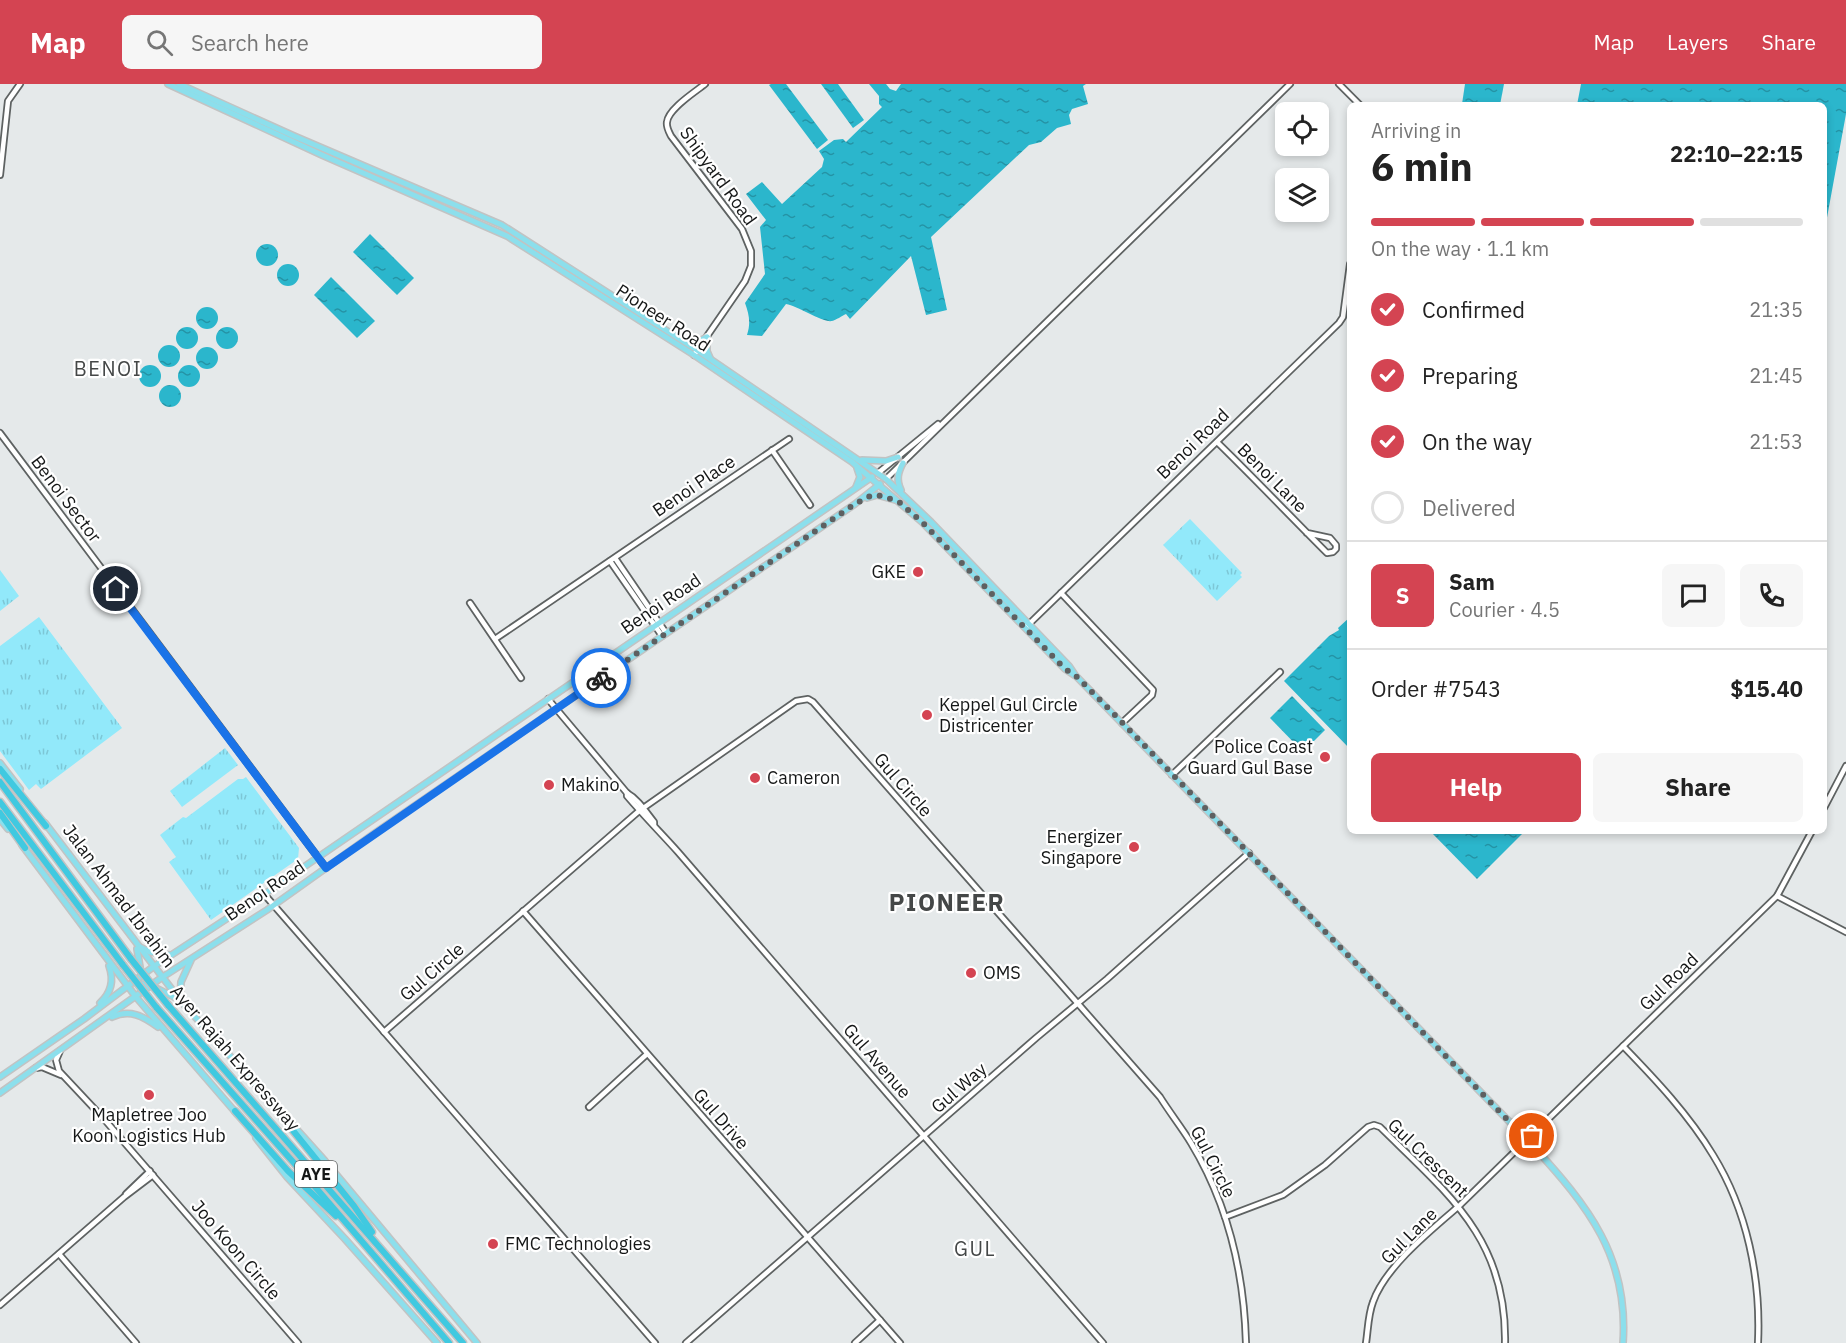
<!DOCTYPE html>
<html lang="en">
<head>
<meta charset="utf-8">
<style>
  body { margin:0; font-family:"IBM Plex Sans",sans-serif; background:#f6f6f6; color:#222; height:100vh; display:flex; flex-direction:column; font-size:22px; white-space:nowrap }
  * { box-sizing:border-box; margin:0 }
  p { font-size:20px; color:#767676 }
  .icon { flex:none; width:33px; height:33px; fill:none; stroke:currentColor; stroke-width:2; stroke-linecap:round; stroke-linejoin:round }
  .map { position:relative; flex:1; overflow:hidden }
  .side { position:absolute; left:1347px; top:18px; width:480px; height:732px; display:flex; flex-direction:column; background:#fff; border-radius:9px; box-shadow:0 3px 9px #0003 }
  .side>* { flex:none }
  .buttons { position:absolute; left:1275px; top:18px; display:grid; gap:12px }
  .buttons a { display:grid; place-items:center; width:54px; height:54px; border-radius:9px; background:#fff; box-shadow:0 3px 9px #0003; font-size:30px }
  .pin { position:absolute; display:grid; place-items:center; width:51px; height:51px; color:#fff; margin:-26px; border:3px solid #fff; border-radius:50%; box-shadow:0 2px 6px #0007 }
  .courier { position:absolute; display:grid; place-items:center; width:60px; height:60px; margin:-30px; border:4px solid #1a73e8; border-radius:50%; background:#fff; color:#222; box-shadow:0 2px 8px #0007 }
  .overview em { font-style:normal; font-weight:700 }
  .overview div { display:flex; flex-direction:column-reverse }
  .overview { display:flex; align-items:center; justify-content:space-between; height:102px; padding:0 24px }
  h1 { font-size:39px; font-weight:700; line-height:45px }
  .bar { display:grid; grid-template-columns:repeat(4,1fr); gap:9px 6px; align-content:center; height:72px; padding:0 24px }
  .bar i { height:8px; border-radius:4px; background:#e0e0e0 }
  .bar .on { background:#d44452 }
  .bar p { grid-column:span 4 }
  .line { display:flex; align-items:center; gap:15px; padding:0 24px; border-top:2px solid #e0e0e0 }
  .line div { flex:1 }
  .round { display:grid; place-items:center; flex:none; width:63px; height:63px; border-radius:9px; background:#f6f6f6 }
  ol { padding:0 24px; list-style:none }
  li { display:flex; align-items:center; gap:18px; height:66px }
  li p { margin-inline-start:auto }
  li .icon { padding:6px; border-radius:50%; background:#d44452; color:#fff; stroke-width:4 }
  li:last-child { color:#767676 }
  li i { width:33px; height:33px; border:3px solid #e0e0e0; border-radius:50% }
  .cta { display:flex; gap:12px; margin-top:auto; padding:12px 24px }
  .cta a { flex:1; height:69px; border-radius:9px; background:#d44452; color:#fff; font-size:24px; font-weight:700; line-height:69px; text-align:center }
  .cta a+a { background:#f6f6f6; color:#222 }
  header { display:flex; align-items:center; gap:36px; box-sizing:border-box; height:84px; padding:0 30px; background:#d44452; color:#fff }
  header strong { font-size:28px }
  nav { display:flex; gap:33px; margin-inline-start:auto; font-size:21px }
  .search { width:420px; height:54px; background:#f6f6f6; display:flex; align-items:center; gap:15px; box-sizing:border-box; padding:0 21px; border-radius:9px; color:#767676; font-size:22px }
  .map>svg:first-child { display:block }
  .grass { fill:url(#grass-tufts) }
  .water { fill:url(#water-ripples) }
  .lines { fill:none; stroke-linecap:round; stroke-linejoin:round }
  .minor-casing { stroke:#5e6262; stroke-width:8 }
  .major-casing { stroke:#c2c3c3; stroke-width:8 }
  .highway-casing { stroke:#c2c3c3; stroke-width:9 }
  .minor { stroke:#fff; stroke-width:4.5 }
  .major { stroke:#8cdfec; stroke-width:5 }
  .highway { stroke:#40c9e0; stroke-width:6 }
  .highway-bridge-casing { stroke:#c2c3c3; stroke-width:9; stroke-linecap:butt }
  .highway-bridge { stroke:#40c9e0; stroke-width:6 }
  .done { stroke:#5e6061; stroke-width:6; stroke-dasharray:0 10.8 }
  .route { stroke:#1a73e8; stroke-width:8 }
  .poi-dot { fill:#d44452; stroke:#fff; stroke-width:2 }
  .labels { text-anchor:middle; stroke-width:4.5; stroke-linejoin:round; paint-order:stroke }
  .shield { fill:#fff; stroke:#5b5d5d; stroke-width:1.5 }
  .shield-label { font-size:16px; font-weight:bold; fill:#151717 }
  .street-label { font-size:18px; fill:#151717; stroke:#fff }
  .poi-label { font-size:18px; fill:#151717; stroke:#fff; text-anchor:start }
  .neighbourhood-label { font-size:20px; letter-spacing:1.5px; fill:#444747; stroke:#fff }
  .district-label { font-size:24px; font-weight:bold; letter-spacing:1.5px; fill:#444747; stroke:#fff }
</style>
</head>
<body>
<header>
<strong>Map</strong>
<div class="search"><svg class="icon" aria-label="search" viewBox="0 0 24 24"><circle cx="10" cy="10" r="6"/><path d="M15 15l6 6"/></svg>Search here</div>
<nav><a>Map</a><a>Layers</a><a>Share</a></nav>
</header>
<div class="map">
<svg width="1846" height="1259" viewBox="0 0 1846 1259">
  <defs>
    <pattern id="grass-tufts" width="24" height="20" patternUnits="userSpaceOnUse" patternTransform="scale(1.5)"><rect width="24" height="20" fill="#92e9fa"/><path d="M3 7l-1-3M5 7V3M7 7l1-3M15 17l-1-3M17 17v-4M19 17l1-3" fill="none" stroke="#7dc7d6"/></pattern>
    <pattern id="water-ripples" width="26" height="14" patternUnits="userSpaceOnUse" patternTransform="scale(1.5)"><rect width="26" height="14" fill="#2bb6cc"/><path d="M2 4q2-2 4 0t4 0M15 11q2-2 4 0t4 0" fill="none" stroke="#2493a5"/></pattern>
  </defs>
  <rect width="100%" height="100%" fill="#e5e9ea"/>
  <g class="grass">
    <path d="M1190 435 1242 489 1240 491 1242 493 1217 517 1163 461Z"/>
    <path d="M0 486 19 512 0 527Z"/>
    <path d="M39 533 122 644 41 705 36 700 29 706 0 667V562Z"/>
    <path d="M225 664 238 681 182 723 170 707Z"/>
    <path d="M246 693 299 764 298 775 211 836 169 778 176 773 160 751 183 733 186 734 238 695H243Z"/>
  </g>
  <g class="water">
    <path d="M771 0H786L828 56 817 65 769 1Z"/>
    <path d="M821 0H838L864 36 853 44Z"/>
    <path d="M869 0H886L890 5 896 7 901 0H1086L1083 2 1088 20 1072 25 1069 31 1071 40 1057 44 1041 58 1029 61 931 153 947 226 926 231 911 172 850 235 846 230C842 232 836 236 832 237 823 239 798 222 786 220L762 252 747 251C751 239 749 230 745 219L765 190 760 143 766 136 746 110 762 98 782 120 822 83 824 75 819 67 834 56 843 55 846 58 882 23 879 20V12Z"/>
    <path d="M1465 0H1504L1500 21 1462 20Z"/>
    <path d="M1581 0H1846V30L1824 150V21H1577Z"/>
    <path d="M370 150 414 194 397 211 353 168Z"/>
    <circle cx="267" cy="171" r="11"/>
    <circle cx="288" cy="191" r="11"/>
    <path d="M331 193 375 237 357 254 314 211Z"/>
    <circle cx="207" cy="234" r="11"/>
    <circle cx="227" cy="254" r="11"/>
    <circle cx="187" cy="254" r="11"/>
    <circle cx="169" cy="272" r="11"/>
    <circle cx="207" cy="274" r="11"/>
    <circle cx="150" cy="292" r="11"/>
    <circle cx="189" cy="292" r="11"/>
    <circle cx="170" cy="312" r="11"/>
    <path d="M1350 533V665L1284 597 1329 552 1339 546 1338 544Z"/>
    <path d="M1292 612 1325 646 1303 668 1270 634Z"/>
    <path d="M1430 747H1525L1477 795Z"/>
  </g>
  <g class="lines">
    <g class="minor-casing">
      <g id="minor">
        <path d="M1339 0 1360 21"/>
        <path d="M0 91 8 17 20 0"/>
        <path d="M694 271 745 197 751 182V167L742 145 671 52C669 48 666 43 667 38 668 25 695 8 705 0"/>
        <path d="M0 349 326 784"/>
        <path d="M1217 358C1254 394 1290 432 1327 469L1333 468 1336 465V461L1330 454 1307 449"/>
        <path d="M772 366 810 421"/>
        <path d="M878 389 938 340"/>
        <path d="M886 395 1290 0"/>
        <path d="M615 474 666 549"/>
        <path d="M610 477 662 552"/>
        <path d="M1061 509 1153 606 1152 611 1122 639"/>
        <path d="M470 519 521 594"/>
        <path d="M1027 542 1339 239 1343 233 1350 180"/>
        <path d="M495 555 789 355"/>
        <path d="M548 615 627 709C638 715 646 728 654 738V741"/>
        <path d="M1172 691 1280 588"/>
        <path d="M627 709V712C644 732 661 749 678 768L1103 1259"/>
        <path d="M1824 724 1846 682"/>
        <path d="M264 810 655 1259"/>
        <path d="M1777 812 1846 848"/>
        <path d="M523 827 900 1259"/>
        <path d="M384 948 639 727 796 617 808 615 813 618 1160 1013C1170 1029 1182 1044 1191 1059 1228 1120 1244 1189 1246 1259"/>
        <path d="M1623 962C1655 995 1689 1031 1713 1071 1747 1126 1761 1194 1758 1259"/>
        <path d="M60 967 56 976 59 987 104 1035 298 1259"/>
        <path d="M36 984 42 983 61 991"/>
        <path d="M589 1023 647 970"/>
        <path d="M126 1110 150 1087"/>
        <path d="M1225 1133 1283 1111 1325 1081 1368 1043 1374 1041 1380 1043C1448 1110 1507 1155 1505 1259"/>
        <path d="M59 1170 136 1259"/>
        <path d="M0 1221 124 1113 153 1091"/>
        <path d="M686 1259 1036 954 1107 895 1249 769"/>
        <path d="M855 1259 880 1236"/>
        <path d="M1366 1259C1368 1246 1368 1231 1373 1218 1385 1183 1431 1146 1459 1122L1777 812 1812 747"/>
      </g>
    </g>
    <g class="major-casing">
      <g id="major">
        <path d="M168 0 322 71 507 152 694 271 852 378 922 438 1065 585 1074 591"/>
        <path d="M179 0 294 52 502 141 697 266 886 395 931 438 1069 582 1075 591 1533 1062C1588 1122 1629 1173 1623 1259"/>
        <path d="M707 253V267L710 274"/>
        <path d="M687 258 696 259 707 253"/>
        <path d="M862 376 886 377 898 373"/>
        <path d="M856 403 860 393 857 384"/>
        <path d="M901 406C896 396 898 388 903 379"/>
        <path d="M867 414 877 411 895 416"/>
        <path d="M0 679 20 705"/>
        <path d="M0 735 8 745"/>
        <path d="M45 739 180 916 281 1029"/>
        <path d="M22 761 136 913 237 1030"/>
        <path d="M140 863 150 868 170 871"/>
        <path d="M137 865 141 889"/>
        <path d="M134 898 156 904 176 914"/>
        <path d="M180 915 181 898 191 876"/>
        <path d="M100 919C111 909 114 896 109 882"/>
        <path d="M112 933C130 925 143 932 158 943"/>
        <path d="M0 993 84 935 153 883 263 811 872 393"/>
        <path d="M0 1009 161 894 267 826 375 749 855 420 880 400"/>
        <path d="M290 1038 325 1077 477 1259"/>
        <path d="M1514 1038 1528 1044 1543 1041"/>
        <path d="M256 1054 287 1093 345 1155 437 1259"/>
      </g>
    </g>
    <g class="highway-casing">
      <g id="highway">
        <path d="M0 685 46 742"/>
        <path d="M0 698 131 875"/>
        <path d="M0 718 123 881"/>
        <path d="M0 729 25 764"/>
        <path d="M168 921 463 1259"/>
        <path d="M156 923 317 1105 449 1259"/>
        <path d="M235 1027 288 1087 336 1132"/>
        <path d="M278 1028 354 1122 372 1148"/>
      </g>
    </g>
    <use href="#minor" class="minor"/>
    <use href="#major" class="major"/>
    <use href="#highway" class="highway"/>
    <g class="highway-bridge-casing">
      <g id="highway-bridge">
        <path d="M131 875 168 921"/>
        <path d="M123 881 156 923"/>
      </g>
    </g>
    <use href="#highway-bridge" class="highway-bridge"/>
  </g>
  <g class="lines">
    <path class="done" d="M601 594 855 420 872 411 882 412 899 418 922 438 1065 585 1075 591 1113 629 1527 1056 1532 1052"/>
    <path class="route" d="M116 505 326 784 601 594"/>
  </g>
  <g class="poi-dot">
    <circle cx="918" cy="488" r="6"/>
    <circle cx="927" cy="631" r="6"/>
    <circle cx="1325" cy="673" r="6"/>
    <circle cx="755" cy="694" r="6"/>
    <circle cx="549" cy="701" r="6"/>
    <circle cx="1134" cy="763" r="6"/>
    <circle cx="971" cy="889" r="6"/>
    <circle cx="149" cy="1011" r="6"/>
    <circle cx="493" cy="1160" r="6"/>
  </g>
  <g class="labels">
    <rect class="shield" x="295" y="1077" width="42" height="26" rx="4.5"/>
    <g class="shield-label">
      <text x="316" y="1096">AYE</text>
    </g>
    <g class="street-label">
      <text transform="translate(718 92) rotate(54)" y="6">Shipyard Road</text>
      <text transform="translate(663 234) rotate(33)" y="6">Pioneer Road</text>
      <text transform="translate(1193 360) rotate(-44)" y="6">Benoi Road</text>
      <text transform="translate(1272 394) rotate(45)" y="6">Benoi Lane</text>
      <text transform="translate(694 402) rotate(-34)" y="6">Benoi Place</text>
      <text transform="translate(66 415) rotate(53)" y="6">Benoi Sector</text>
      <text transform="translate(661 520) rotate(-34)" y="6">Benoi Road</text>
      <text transform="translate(903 701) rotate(49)" y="6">Gul Circle</text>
      <text transform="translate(265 807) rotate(-34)" y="6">Benoi Road</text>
      <text transform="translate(119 812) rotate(53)" y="6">Jalan Ahmad Ibrahim</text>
      <text transform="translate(432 888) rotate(-41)" y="6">Gul Circle</text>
      <text transform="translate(1669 898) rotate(-44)" y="6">Gul Road</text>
      <text transform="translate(235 974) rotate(49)" y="6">Ayer Rajah Expressway</text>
      <text transform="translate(877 977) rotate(49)" y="6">Gul Avenue</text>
      <text transform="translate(959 1004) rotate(-41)" y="6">Gul Way</text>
      <text transform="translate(721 1035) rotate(49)" y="6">Gul Drive</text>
      <text transform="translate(1428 1074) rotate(44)" y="6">Gul Crescent</text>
      <text transform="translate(1213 1078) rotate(63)" y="6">Gul Circle</text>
      <text transform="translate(1409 1152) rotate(-45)" y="6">Gul Lane</text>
      <text transform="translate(236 1166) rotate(49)" y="6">Joo Koon Circle</text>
    </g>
    <g class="poi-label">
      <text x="906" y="494" text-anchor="end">GKE</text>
      <text x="939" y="627">Keppel Gul Circle<tspan x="939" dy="21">Districenter</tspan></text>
      <text x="1313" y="669" text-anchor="end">Police Coast<tspan x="1313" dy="21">Guard Gul Base</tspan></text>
      <text x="767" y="700">Cameron</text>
      <text x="561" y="707">Makino</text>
      <text x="1122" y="759" text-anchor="end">Energizer<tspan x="1122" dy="21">Singapore</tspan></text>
      <text x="983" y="895">OMS</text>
      <text x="149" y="1037" text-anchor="middle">Mapletree Joo<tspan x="149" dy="21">Koon Logistics Hub</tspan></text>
      <text x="505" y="1166">FMC Technologies</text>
    </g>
    <g class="neighbourhood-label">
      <text x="108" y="292">BENOI</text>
      <text x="975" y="1172">GUL</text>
    </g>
    <g class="district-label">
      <text x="947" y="827">PIONEER</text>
    </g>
  </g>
</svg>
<div class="buttons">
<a><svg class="icon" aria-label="locate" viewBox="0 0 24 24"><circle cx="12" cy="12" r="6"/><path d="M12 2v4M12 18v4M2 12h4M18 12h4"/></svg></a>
<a><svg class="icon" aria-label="layers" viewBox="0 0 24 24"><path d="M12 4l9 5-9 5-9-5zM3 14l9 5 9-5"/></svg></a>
</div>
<div class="pin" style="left:1532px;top:1052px;background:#ea580c"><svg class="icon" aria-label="bag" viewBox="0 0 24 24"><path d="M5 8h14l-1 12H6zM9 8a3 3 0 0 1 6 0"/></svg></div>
<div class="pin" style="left:116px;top:505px;background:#1f2937"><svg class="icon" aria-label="home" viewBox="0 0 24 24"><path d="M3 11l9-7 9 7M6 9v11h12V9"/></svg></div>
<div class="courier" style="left:601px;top:594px"><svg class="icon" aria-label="bike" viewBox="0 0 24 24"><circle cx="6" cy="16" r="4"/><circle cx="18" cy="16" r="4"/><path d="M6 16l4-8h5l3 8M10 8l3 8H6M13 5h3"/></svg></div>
<section class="side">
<div class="overview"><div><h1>6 min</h1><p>Arriving in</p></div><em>22:10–22:15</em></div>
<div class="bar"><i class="on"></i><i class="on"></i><i class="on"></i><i></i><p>On the way · 1.1 km</p></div>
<ol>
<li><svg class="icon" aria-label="check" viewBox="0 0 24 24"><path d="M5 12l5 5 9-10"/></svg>Confirmed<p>21:35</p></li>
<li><svg class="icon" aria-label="check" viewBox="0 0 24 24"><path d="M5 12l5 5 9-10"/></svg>Preparing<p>21:45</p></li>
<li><svg class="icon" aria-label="check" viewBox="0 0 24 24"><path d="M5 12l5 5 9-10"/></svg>On the way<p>21:53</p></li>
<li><i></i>Delivered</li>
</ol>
<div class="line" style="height:108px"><b class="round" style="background:#d44452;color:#fff">S</b><div><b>Sam</b><p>Courier · 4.5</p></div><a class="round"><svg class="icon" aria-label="chat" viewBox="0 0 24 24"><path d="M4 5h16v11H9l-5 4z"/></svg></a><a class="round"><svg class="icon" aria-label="phone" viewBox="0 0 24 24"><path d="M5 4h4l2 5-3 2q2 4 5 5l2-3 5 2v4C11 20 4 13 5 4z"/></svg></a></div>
<div class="line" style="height:78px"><div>Order #7543</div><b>$15.40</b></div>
<div class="cta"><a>Help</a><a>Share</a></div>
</section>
</div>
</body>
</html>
